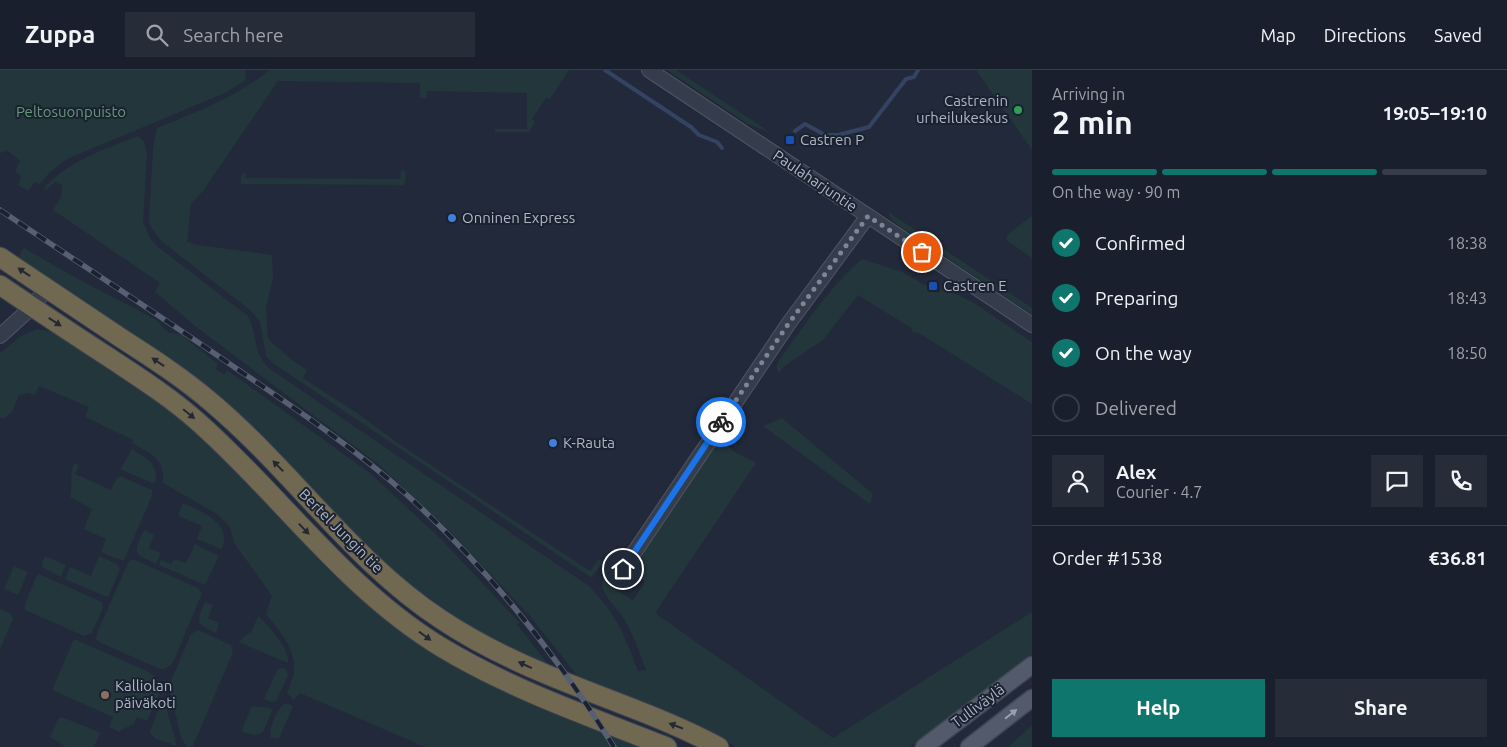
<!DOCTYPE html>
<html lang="en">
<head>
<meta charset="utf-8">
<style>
  body { margin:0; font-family:Ubuntu,sans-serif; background:#262c38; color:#f1f3f6; height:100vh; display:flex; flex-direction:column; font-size:19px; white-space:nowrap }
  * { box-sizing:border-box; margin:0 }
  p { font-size:16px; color:#9fa2a9 }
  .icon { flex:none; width:28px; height:28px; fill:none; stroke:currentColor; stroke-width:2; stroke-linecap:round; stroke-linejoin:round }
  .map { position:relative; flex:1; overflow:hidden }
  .drawer { display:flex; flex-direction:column; background:#191f2c; width:475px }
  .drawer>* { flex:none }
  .pin { position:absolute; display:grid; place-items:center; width:42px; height:42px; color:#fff; margin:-21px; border:2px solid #fff; border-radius:50%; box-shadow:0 1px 5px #0007 }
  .courier { position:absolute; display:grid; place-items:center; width:50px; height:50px; margin:-25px; border:4px solid #1a73e8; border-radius:50%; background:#fff; color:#222; box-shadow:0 1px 6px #0007 }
  .head em { font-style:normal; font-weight:700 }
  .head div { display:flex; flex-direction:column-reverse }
  .head { display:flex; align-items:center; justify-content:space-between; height:85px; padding:0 20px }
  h1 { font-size:32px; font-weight:700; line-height:38px }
  .bar { display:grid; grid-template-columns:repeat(4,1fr); gap:8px 5px; align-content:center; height:60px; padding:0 20px }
  .bar i { height:6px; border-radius:4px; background:#373d48 }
  .bar .selected { background:#0f766e }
  .bar p { grid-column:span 4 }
  .line { display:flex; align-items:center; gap:12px; padding:0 20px; border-top:1px solid #373d48 }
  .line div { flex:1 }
  .round { display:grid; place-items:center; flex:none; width:52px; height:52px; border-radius:0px; background:#262c38 }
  ol { padding:0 20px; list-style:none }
  li { display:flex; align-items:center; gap:15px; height:55px }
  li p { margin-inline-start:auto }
  li .icon { padding:5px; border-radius:50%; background:#0f766e; color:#fff; stroke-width:4 }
  li:last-child { color:#9fa2a9 }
  li i { width:28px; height:28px; border:2px solid #373d48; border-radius:50% }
  .cta { display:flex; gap:10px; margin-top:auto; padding:10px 20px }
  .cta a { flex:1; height:58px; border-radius:0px; background:#0f766e; color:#fff; font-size:20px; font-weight:700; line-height:58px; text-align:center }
  .cta a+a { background:#262c38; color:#f1f3f6 }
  header { display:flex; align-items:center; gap:30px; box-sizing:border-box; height:70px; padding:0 25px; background:#191f2c; border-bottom:1px solid #373d48 }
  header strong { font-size:24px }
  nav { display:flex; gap:28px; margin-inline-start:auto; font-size:18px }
  .search { width:350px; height:45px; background:#262c38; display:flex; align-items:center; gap:12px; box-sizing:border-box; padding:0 18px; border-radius:0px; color:#9fa2a9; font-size:19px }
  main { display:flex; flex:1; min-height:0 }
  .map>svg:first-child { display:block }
  .green { fill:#23363b }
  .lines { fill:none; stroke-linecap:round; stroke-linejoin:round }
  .stream { stroke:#344362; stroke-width:4 }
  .minor-casing { stroke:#505665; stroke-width:16 }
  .major-casing { stroke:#3e4554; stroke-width:19 }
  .highway-casing { stroke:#3d4352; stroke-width:21 }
  .minor { stroke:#353c4b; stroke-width:14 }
  .major { stroke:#535a6b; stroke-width:16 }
  .highway { stroke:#716852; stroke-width:19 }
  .rail-casing { stroke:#575f72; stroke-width:5.5 }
  .rail { stroke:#1a212f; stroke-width:4; stroke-dasharray:11; stroke-linecap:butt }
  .oneway { fill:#232832 }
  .oneway2 { fill:#999fb0 }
  .done { stroke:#7e8596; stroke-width:5; stroke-dasharray:0 9 }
  .route { stroke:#1a73e8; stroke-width:6 }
  .leisure-dot { fill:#2e9e5b; stroke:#1a212f; stroke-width:2 }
  .transit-dot { fill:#1a4fb4; stroke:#1a212f; stroke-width:2 }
  .shop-dot { fill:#3f7fe0; stroke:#1a212f; stroke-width:2 }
  .education-dot { fill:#8d6e63; stroke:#1a212f; stroke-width:2 }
  .labels { text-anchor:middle; stroke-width:4; stroke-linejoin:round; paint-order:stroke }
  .poi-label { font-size:15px; fill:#b0b6c7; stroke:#1a212f; text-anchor:start }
  .park-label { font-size:15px; fill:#669877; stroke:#1a212f }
  .street-label { font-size:15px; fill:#b0b6c7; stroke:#1a212f }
</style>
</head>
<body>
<header>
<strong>Zuppa</strong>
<div class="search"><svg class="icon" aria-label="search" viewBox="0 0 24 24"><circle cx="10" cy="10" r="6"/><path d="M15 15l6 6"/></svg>Search here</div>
<nav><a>Map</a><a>Directions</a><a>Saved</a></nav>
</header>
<main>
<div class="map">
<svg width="1032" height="677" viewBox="0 0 1032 677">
  <rect width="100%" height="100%" fill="#21293a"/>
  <g class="green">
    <path d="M0 0H245L246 10 225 23 67 89 50 102 40 114 35 112 28 121 18 115 21 106 15 101 20 91 8 81 0 83Z"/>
    <path d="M270 0H569L550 29 546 28 532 49 535 52 529 62H495V59H527V23L427 21V28H420V13L278 11 203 121 191 134 187 172 198 175 272 185 273 208 266 238 268 269 292 290 307 300 303 308 357 343 405 378 590 501 599 489 603 492 592 507 589 506 274 294 266 286 260 252 251 241 161 171 151 157 149 151 153 78 157 58C197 42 236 27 270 0Z"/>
    <path d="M667 0H676L771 63 748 54Z"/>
    <path d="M976 0H1032V80Z"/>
    <path d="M138 66 144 72 147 83 143 152 150 168 157 176 248 246C254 257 254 266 257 278 259 286 264 293 270 299L589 516C616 544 625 565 638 601L646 600C639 581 633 563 622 546 617 538 607 530 604 521 600 513 603 506 608 499L610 503 606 513 632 530 634 529 645 512C637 505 632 500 637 490L717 371 724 370 733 381 756 393 655 543 833 668 1032 542V584L910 677H736L696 655 579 608 529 545 450 461 378 394 195 256 155 222 160 213 53 140 61 127 62 115 55 112 46 120 44 118C70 90 103 80 138 66Z"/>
    <path d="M401 100 406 102 405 113 403 115 241 114V106L245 101V108L400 109Z"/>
    <path d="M890 143 1032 238V245L898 155 893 151 888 144Z"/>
    <path d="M1032 146V188L1006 170 1008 164Z"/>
    <path d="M24 178 78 209 138 240 158 251 164 259 170 263 180 264 218 294 216 299 224 304 227 300 370 403 441 469 519 552 517 554 550 597 469 556 404 510 361 472 184 300 18 187Z"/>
    <path d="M862 189 902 202 939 223 942 218 971 231 1032 272V334L922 265 912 261 911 258 858 225 823 270 783 297 779 303C775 298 777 295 779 290 805 255 829 217 862 189Z"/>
    <path d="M37 259 56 263 159 330 217 381 377 540 646 677H425L300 623 294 630 287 623C289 615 294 608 294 600 296 578 278 560 266 544L272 526 234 473 230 457 217 444 163 413C165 387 151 385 132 373L133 370 85 347 89 337 39 316 35 325 28 323 19 325 12 342 3 349 0 347V283L21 266Z"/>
    <path d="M782 348 873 424 870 434 763 356Z"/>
    <path d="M132 379C146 388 157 392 156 411L152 413 122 400 121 398Z"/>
    <path d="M74 393 79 395 75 404 111 420 116 409 120 406 152 420V426L124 490H120L101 482 106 469 84 459 92 439 70 427C73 416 69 403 74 393Z"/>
    <path d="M183 433C200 440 235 455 221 479L197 469 202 456 178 446Z"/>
    <path d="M144 460 154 465 149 478 161 483 156 494C132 483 133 484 144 460Z"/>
    <path d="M195 474 219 486 205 515 159 495 161 490 171 494 174 489 186 493Z"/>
    <path d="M45 486 66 495 61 507 43 498 42 493Z"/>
    <path d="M99 486 117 494 120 499 109 525 107 527 65 509 70 497 91 506Z"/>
    <path d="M133 489 198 518 202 523 173 593 164 599H160L101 573 96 569 98 561 128 493 130 490Z"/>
    <path d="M14 496 28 502 18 525 4 519Z"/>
    <path d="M39 504 102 532 103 538 92 563 84 566 25 540V534L36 507Z"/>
    <path d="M205 532 213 535 208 548 219 553 216 563C195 553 196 552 205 532Z"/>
    <path d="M0 539 10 543 13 549 0 579Z"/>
    <path d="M258 546C268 554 291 581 288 593L238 572 250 562 251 563Z"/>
    <path d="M198 560 231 575 233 582 193 676 187 677 181 668 169 616 191 564Z"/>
    <path d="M74 569 147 601 154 606 160 622 147 651 137 647 134 654 121 660 120 662 109 657 113 647 52 620Z"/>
    <path d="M282 598 286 599 288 605 277 630 272 632 264 629 277 600Z"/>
    <path d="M161 633H165L177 676 154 668 150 662Z"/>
    <path d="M286 633 293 636 279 669 271 668C268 659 277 637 286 633Z"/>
    <path d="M252 636 271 638 272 641 263 662C256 667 248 664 241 661Z"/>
    <path d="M62 647 99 662 100 664 94 677H66L50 667 58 649Z"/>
    <path d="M1032 655V677H1008Z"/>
  </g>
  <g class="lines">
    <g class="stream">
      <path d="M605 0 691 57 699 65 717 72 722 78"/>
      <path d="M795 61 805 54 825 65H838L869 57 906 9 914 7 918 0"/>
    </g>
    <g class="minor-casing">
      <g id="minor">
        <path d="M649 0 1032 255"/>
        <path d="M0 266 32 237 47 218"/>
        <path d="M623 499 789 253 868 146"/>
      </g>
    </g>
    <g class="major-casing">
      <g id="major">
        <path d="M924 677 1032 595"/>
        <path d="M969 677 1032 628"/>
      </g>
    </g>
    <g class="highway-casing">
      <g id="highway">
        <path d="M0 187C40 214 81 241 121 268 152 288 183 308 211 332 292 400 353 492 442 550 475 572 512 590 548 605 605 629 665 648 719 677"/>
        <path d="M0 215C37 240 73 264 110 288 140 308 170 327 197 351 280 424 345 519 441 577 512 620 591 647 667 677"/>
      </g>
    </g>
    <use href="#minor" class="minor"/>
    <use href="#major" class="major"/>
    <use href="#highway" class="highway"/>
    <g class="rail-casing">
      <path id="rail" d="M0 140C79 193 159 245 237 299 296 339 354 378 407 425 488 498 556 584 614 677"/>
    </g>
    <use href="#rail" class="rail"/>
  </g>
  <defs><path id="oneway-solid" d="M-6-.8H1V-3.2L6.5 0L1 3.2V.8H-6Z" transform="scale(1.25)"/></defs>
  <g class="oneway">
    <use href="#oneway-solid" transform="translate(24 202) rotate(-146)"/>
    <use href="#oneway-solid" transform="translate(55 252) rotate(33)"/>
    <use href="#oneway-solid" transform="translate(158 292) rotate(-146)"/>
    <use href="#oneway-solid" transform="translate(189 344) rotate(39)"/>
    <use href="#oneway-solid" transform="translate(278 396) rotate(-134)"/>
    <use href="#oneway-solid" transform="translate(304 459) rotate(46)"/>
    <use href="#oneway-solid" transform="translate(425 566) rotate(36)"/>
    <use href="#oneway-solid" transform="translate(525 595) rotate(-155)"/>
    <use href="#oneway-solid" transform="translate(676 656) rotate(-159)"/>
  </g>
  <use class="oneway2" href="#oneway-solid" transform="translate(1011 644) rotate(-38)"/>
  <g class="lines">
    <path class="done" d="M721 352 789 253 868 146 922 182"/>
    <path class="route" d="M623 499 721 352"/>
  </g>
  <circle class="leisure-dot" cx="1018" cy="40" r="5"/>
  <g class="transit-dot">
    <rect x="785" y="65" width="10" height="10" rx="2.5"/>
    <rect x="928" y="211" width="10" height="10" rx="2.5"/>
  </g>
  <g class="shop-dot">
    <circle cx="452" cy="148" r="5"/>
    <circle cx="553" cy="373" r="5"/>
  </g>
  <circle class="education-dot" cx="105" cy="625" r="5"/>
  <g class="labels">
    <g class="poi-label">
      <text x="1008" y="36" text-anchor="end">Castrenin<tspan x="1008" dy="17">urheilukeskus</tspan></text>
      <text x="800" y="75">Castren P</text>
      <text x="462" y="153">Onninen Express</text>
      <text x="943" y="221">Castren E</text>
      <text x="563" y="378">K-Rauta</text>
      <text x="115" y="621">Kalliolan<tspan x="115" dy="17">päiväkoti</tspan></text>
    </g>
    <g class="park-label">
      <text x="71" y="47">Peltosuonpuisto</text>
    </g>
    <g class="street-label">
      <text transform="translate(815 111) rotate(34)" y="5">Paulaharjuntie</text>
      <text transform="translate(341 461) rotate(45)" y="5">Bertel Jungin tie</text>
      <text transform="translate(978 636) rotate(-37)" y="5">Tulliväylä</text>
    </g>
  </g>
</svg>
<div class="pin" style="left:922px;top:182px;background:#ea580c"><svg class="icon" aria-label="bag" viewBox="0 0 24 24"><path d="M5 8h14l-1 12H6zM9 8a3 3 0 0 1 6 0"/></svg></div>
<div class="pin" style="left:623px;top:499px;background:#1f2937"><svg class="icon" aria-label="home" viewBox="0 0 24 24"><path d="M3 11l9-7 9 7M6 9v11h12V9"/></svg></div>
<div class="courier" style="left:721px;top:352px"><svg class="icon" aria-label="bike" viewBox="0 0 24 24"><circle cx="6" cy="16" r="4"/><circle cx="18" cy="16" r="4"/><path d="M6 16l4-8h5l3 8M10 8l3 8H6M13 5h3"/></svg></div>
</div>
<section class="drawer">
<div class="head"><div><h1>2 min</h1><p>Arriving in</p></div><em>19:05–19:10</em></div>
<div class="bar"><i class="selected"></i><i class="selected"></i><i class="selected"></i><i></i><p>On the way · 90 m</p></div>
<ol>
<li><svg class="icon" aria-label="check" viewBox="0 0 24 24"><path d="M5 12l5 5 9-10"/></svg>Confirmed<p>18:38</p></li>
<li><svg class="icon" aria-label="check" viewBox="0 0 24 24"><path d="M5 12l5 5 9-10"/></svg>Preparing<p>18:43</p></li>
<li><svg class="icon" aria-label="check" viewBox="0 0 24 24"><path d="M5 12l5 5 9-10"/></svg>On the way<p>18:50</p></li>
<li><i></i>Delivered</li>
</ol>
<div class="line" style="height:90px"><a class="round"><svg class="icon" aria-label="person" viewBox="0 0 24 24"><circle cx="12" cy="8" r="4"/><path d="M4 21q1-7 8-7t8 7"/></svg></a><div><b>Alex</b><p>Courier · 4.7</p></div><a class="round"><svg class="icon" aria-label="chat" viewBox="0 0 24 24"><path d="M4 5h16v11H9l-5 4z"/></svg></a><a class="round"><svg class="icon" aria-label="phone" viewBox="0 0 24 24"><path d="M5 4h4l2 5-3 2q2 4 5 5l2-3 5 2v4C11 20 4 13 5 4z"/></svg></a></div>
<div class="line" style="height:65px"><div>Order #1538</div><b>€36.81</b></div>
<div class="cta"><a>Help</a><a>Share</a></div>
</section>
</main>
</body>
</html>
